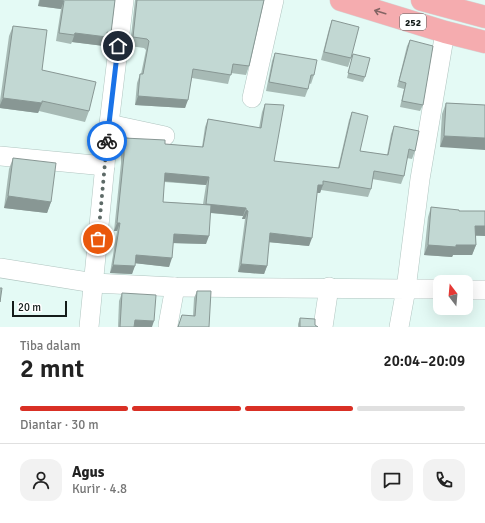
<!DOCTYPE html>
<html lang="id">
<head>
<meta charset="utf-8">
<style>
  body { margin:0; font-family:Signika,sans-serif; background:#f2f2f2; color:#222; height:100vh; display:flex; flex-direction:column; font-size:15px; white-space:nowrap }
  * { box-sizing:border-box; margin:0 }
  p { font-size:13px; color:#767676 }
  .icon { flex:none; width:22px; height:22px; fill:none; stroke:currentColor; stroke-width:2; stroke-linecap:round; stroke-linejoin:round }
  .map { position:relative; height:327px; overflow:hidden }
  .side { display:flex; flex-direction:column; background:#fff; flex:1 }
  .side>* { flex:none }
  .needle { width:26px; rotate:344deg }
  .tools { position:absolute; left:433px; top:275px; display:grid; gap:8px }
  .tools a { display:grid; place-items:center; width:40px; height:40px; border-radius:8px; background:#fff; box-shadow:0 4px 16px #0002; font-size:20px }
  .scale { position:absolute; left:12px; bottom:10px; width:55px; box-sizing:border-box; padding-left:4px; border:2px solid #141c1a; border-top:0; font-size:11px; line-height:14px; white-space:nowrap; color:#141c1a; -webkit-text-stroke:3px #fff; paint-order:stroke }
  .pin { position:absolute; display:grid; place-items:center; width:34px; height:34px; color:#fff; margin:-17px; border:2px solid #fff; border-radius:50%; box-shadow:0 1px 4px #0007 }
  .courier { position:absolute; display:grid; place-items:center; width:40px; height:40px; margin:-20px; border:3px solid #1a73e8; border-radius:50%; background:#fff; color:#222; box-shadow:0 1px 5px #0007 }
  .summary em { font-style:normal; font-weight:600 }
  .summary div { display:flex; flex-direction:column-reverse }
  .summary { display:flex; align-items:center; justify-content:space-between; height:68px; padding:0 20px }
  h1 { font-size:26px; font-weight:600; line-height:30px }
  .bar { display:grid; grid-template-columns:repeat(4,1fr); gap:6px 4px; align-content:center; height:48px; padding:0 20px }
  .bar i { height:5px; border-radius:3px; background:#e0e0e0 }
  .bar .current { background:#d93025 }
  .bar p { grid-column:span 4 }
  .line { display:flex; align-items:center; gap:10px; padding:0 20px; border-top:1px solid #e0e0e0 }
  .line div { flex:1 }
  .round { display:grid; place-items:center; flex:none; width:42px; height:42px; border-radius:12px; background:#f2f2f2 }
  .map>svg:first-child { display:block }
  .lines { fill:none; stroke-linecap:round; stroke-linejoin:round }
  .minor-casing { stroke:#b0c5c0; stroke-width:20 }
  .major-casing { stroke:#d5d6d6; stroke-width:23 }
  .minor { stroke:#fff; stroke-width:19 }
  .major { stroke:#f5acaf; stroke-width:22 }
  .wall { fill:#a7bab5; fill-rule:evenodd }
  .shaded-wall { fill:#889794 }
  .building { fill:#c2d8d3; stroke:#889794 }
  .oneway { stroke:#846464 }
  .done { stroke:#5d6a67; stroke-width:4; stroke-dasharray:0 7.2 }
  .route { stroke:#1a73e8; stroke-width:5 }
  .labels { text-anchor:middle; stroke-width:3.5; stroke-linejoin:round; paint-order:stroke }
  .shield { fill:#fff; stroke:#5a605f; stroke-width:1 }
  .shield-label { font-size:10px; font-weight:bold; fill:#141c1a }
</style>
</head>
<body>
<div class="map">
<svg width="485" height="327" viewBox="0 0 485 327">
  <rect width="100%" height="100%" fill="#e4faf5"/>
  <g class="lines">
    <g class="minor-casing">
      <g id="minor">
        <path d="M252 98 274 0"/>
        <path d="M109 124 165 136"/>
        <path d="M0 156 105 166"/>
        <path d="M0 268 94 283 175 287 406 289 399 327"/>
        <path d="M440 289H406L420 179 445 32"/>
        <path d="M466 290H485"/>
        <path d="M168 325 175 287"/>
        <path d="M89 327 109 124 124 0"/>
        <path d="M323 327 329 287"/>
      </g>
    </g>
    <g class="major-casing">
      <g id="major">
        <path d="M341 0 445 32 485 42"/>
        <path d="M422 0 485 17"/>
      </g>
    </g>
    <use href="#minor" class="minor"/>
    <use href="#major" class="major"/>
  </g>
  <g class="wall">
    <path d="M39 0H115L111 33 108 42 105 41 104 46 72 42 71 44 56 41 61 9 38 6Z"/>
    <path d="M135 0H264L249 66 246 75 231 73 228 84 192 78 185 108 135 105 137 83 140 74H141L146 50 144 48 130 46Z"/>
    <path d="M332 20 351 58 348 67 321 60 329 29Z"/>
    <path d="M13 26 42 70 89 111 85 122 39 111 38 113 0 108V101L9 36Z"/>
    <path d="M410 40 423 105 420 111 400 107 404 89 397 87 407 46Z"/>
    <path d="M275 53 314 75 311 84 309 83 308 89 305 97 266 91 272 61Z"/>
    <path d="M353 54 365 77 363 82 347 78Z"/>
    <path d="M446 103 485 105 440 147 442 114Z"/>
    <path d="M265 104 274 161 338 168 349 120 352 112 360 151 387 155 391 134 394 126 415 151 412 159 407 158 404 176 401 184 372 179 371 189 368 197 321 190 320 193H317L309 246 269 242 267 266 264 274 238 272 245 219H242L243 216 210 213 206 244 173 243 169 267 135 263 132 274 110 273 117 231H114L121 163V146L124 138 165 144 202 147 205 127 208 119 259 128 262 112ZM164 182 206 185 203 204 163 202Z"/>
    <path d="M13 158 51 202 47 213 4 208 9 169Z"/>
    <path d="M431 207 459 211H485V236H476V245L472 255H453L452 257 424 255 428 217Z"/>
    <path d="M197 291 209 327H178L182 315 193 316 194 298Z"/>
    <path d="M122 293 152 327H118L119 301Z"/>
    <path d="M300 318 315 325 318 327H298V324Z"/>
  </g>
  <g class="shaded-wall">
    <path d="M40 0H60L64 1 61 9 38 6Z"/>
    <path d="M75 33 107 37 104 46 72 42Z"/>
    <path d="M138 96 188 100 185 108 135 105Z"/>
    <path d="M3 98 42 103 38 113 0 108V105Z"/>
    <path d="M444 136 485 138V150L440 147Z"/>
    <path d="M165 173 209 177 206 185 162 181Z"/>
    <path d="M318 185H323L320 193H315Z"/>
    <path d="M8 196 51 202 47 213 4 208Z"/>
    <path d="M206 204 246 208 243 216 203 212Z"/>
    <path d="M246 210 248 211 245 219H242Z"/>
    <path d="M117 223H120L117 231H114Z"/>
    <path d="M475 226H485V236L472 235Z"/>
    <path d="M270 233 312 238 309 246 267 242Z"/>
    <path d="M174 234 209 236 206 244 171 243Z"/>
    <path d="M428 245H476L472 255H453L452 257 424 255Z"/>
    <path d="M136 255 172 258 169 267 133 263Z"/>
    <path d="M241 264 267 266 264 274 238 272Z"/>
    <path d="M113 265 135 266 132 274 110 273Z"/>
    <path d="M135 320 154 321 152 327H132Z"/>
  </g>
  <g class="building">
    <path d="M60 0H115L111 33 107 32V37L75 33 74 35 59 33 64 1Z"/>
    <path d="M137 0H264L249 66 233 64 231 75 193 69 188 100 138 96 140 74H143L149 41 147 39 133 37Z"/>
    <path d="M332 20 359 27 351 58 324 52Z"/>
    <path d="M13 26 47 30 42 70 96 82 89 111 42 101V103L3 98Z"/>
    <path d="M410 40 433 46 423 105 402 101 406 83 399 81Z"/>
    <path d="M275 53 317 60 314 75H311L308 89 269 82Z"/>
    <path d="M353 54 370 58 365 77 348 73Z"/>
    <path d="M446 103 485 105V138L444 136Z"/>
    <path d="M265 104 284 105 274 161 339 168 352 112 368 116 360 151 388 155 394 126 419 131 415 151 409 149 404 176 374 171 371 189 323 181V185H318L312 238 270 233 267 266 241 264 248 211 246 210V208L206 204 209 177 165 173 163 202 211 205 209 236 174 234 172 258 136 255 135 266 113 265 120 223H117L124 155V138L165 140V144L203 147 208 119 261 128Z"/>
    <path d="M13 158 56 163 51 202 8 196Z"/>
    <path d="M431 207 459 210V211H485V226H475L476 245H456V247L428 245Z"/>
    <path d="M0 288H2L0 302Z"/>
    <path d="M197 291H211L209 327H178L182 315 195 316Z"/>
    <path d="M122 293 156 295 154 321 135 320 134 327H120Z"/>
    <path d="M300 318 315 319V325L318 327H300Z"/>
  </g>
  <defs><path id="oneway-shaft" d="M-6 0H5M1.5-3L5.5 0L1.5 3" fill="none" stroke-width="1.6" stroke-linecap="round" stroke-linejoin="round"/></defs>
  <use class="oneway" href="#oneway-shaft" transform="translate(380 12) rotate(-163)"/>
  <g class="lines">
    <path class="done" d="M98 239 107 141"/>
    <path class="route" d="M107 141 118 46"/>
  </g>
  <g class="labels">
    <rect class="shield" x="400" y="14" width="26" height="16" rx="3"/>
    <g class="shield-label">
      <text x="413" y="26">252</text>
    </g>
  </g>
</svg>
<div class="tools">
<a><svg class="needle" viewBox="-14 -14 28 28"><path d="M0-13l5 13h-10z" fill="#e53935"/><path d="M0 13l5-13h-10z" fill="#767676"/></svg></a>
</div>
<div class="scale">20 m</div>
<div class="pin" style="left:98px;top:239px;background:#ea580c"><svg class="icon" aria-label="bag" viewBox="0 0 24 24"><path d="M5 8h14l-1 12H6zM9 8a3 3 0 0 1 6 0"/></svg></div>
<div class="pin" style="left:118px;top:46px;background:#1f2937"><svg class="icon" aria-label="home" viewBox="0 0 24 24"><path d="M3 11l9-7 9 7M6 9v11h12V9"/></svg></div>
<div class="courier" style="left:107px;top:141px"><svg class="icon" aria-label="bike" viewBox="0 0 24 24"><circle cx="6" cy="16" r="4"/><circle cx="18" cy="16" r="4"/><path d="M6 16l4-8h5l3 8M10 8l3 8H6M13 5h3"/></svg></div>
</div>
<section class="side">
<div class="summary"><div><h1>2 mnt</h1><p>Tiba dalam</p></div><em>20:04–20:09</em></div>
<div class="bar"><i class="current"></i><i class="current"></i><i class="current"></i><i></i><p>Diantar · 30 m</p></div>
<div class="line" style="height:72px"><a class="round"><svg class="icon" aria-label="person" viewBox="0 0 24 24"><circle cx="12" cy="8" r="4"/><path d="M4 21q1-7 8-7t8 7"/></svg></a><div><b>Agus</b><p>Kurir · 4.8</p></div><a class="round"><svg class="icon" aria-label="chat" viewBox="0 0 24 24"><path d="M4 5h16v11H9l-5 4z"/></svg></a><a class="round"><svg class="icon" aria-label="phone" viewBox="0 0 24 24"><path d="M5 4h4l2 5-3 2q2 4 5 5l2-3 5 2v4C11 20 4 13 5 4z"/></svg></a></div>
</section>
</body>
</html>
